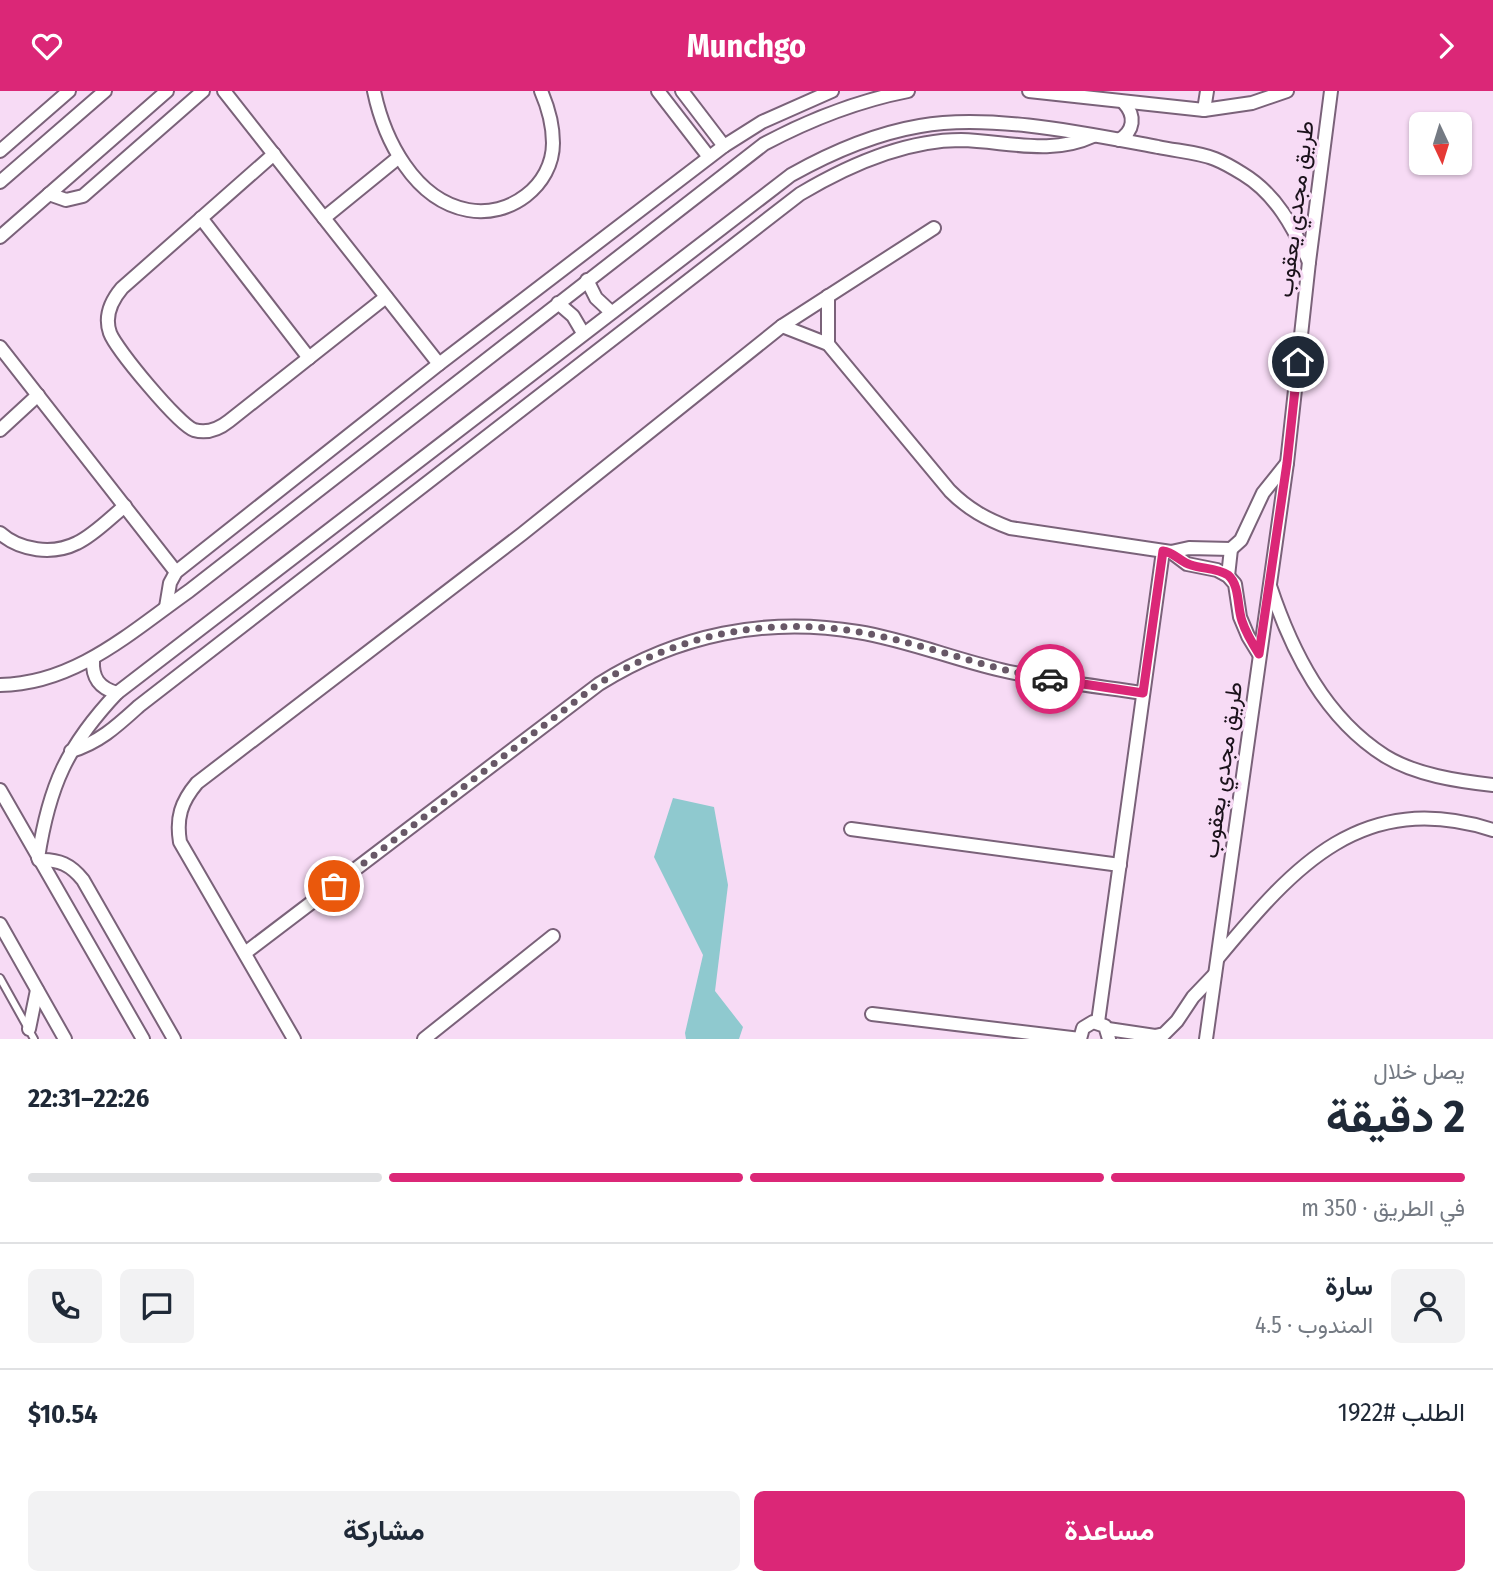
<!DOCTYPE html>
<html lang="ar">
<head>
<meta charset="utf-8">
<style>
  body { margin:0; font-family:"Fira Sans Condensed",Vazirmatn,sans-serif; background:#f2f2f3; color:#1f2937; direction:rtl; height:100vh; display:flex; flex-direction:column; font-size:26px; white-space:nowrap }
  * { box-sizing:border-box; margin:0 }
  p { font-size:23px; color:#747a83 }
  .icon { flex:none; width:38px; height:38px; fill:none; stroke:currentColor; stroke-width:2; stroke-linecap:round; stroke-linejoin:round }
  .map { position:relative; height:948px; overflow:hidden; direction:ltr }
  .details { display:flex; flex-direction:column; background:#fff; flex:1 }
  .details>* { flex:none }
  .needle { width:46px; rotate:176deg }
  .buttons { position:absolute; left:1409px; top:21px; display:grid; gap:14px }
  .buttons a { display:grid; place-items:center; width:63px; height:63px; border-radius:10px; background:#fff; box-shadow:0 2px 5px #0004; font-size:35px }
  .pin { position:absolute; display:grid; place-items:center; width:60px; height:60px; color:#fff; margin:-30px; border:4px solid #fff; border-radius:50%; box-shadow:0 2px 7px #0007 }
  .courier { position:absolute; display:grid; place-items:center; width:70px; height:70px; margin:-35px; border:5px solid #db2777; border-radius:50%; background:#fff; color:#222; box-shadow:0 2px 9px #0007 }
  .summary em { font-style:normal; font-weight:700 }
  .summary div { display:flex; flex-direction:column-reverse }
  .summary { display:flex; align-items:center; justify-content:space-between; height:119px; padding:0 28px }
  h1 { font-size:46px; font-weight:700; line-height:52px }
  .bar { display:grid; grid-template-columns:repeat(4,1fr); gap:10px 7px; align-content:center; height:84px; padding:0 28px }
  .bar i { height:9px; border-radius:5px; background:#e0e1e3 }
  .bar .active { background:#db2777 }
  .bar p { grid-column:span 4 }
  .line { display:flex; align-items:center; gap:18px; padding:0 28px; border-top:2px solid #e0e1e3 }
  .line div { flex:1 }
  .round { display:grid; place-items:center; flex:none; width:74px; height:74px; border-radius:10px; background:#f2f2f3 }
  .cta { display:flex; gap:14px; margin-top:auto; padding:14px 28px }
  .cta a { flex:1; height:80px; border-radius:10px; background:#db2777; color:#fff; font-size:28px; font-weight:700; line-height:80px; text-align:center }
  .cta a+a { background:#f2f2f3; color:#1f2937 }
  header { display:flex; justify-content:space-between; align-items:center; height:91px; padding:0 28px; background:#db2777; color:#fff; font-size:32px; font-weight:700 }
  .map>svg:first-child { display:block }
  .water { fill:#8fc9cf }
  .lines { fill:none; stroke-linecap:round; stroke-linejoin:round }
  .service-casing { stroke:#7a6279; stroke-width:10 }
  .minor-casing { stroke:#7a6279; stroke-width:16 }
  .service { stroke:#fff; stroke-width:6 }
  .minor { stroke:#fff; stroke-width:12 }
  .done { stroke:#685867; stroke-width:7; stroke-dasharray:0 12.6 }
  .route { stroke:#db2777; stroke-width:9 }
  .labels { text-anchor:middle; stroke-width:6; stroke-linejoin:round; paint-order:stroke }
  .street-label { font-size:23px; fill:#1b121b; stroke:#f7dbf5 }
</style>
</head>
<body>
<header><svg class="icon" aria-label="forward" viewBox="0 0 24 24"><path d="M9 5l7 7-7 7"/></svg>Munchgo<svg class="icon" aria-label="heart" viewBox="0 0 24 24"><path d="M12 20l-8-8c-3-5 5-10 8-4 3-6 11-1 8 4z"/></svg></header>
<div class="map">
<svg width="1493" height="948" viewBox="0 0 1493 948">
  <rect width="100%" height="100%" fill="#f7dbf5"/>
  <path class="water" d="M673 707 714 716 728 794 715 900 743 936 739 948H686L685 942 703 864 654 766Z"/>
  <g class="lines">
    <g class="service-casing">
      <path id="service" d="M0 887 34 948"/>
    </g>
    <g class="minor-casing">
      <g id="minor">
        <path d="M224 0 439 273"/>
        <path d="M374 0C384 48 414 109 468 119 509 127 553 95 553 52 553 34 548 16 541 0"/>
        <path d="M658 0 709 66"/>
        <path d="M682 0 724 55"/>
        <path d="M1029 0 1204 19 1252 12 1287 0"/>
        <path d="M1204 19 1207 0"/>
        <path d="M1119 49C1134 40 1136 25 1124 12"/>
        <path d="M0 60 69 0"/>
        <path d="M274 63 122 197C111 210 104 225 110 242 116 258 179 334 194 339 208 343 219 338 229 330L386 206"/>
        <path d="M0 91 105 0"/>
        <path d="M49 103 66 109 83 105 203 0"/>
        <path d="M201 127 309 267"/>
        <path d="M324 127 399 66"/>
        <path d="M0 146 167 0"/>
        <path d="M587 189 596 207 611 221"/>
        <path d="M828 205V253"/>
        <path d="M558 212 573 225 583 242"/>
        <path d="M782 235 828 253 950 400C968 418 986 428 1010 437L1171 461 1189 457 1231 458 1241 449 1263 402 1287 372"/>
        <path d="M0 256 176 481"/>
        <path d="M0 339 38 304"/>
        <path d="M0 442C20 460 53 464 77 452 94 444 110 427 125 415"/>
        <path d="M1171 461 1187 473 1217 479 1228 485 1235 493 1240 526 1248 545 1259 563"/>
        <path d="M1228 485 1231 458"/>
        <path d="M1270 495C1292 561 1325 627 1385 665 1416 684 1457 690 1493 694"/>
        <path d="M166 516 170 492 176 481 439 273 724 55 762 31 832 0"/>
        <path d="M93 569C92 587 99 597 117 602"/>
        <path d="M0 594C75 593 131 541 189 500L764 53C811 28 857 10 908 0"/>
        <path d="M71 660C99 652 118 634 139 615L800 103C847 75 905 49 961 49 1006 50 1050 65 1093 45"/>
        <path d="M0 699 143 948"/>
        <path d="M851 738 1120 774"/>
        <path d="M38 767C49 695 67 655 117 602L791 84C832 61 873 43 920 35 989 22 1088 43 1158 56 1176 60 1198 61 1215 68 1225 72 1235 78 1243 83 1276 103 1294 137 1309 171"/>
        <path d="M39 769C59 768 71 774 83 789L174 948"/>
        <path d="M0 833 65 948"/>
        <path d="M245 862 599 593C677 544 766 525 858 541 907 549 953 568 1001 579 1048 590 1096 595 1143 602"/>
        <path d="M1218 867C1295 774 1362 698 1493 739"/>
        <path d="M872 923 1080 948"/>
        <path d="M1098 931 1163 460"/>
        <path d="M29 938 37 899"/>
        <path d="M1108 938 1155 945 1164 943 1177 930 1193 906 1215 883"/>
        <path d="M294 948 180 751C176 727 181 711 197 692L522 443 782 235 934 137"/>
        <path d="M424 948 553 845"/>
        <path d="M1080 948 1083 937 1093 931 1105 935 1109 948"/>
        <path d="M1206 948 1287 372 1309 171 1331 0"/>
      </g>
    </g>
    <use href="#service" class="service"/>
    <use href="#minor" class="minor"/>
  </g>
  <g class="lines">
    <path class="done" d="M334 795 598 593C677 544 767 525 859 541 924 552 985 578 1050 588"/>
    <path class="route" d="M1050 588 1143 602 1163 460C1174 461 1180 471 1191 474 1203 478 1217 477 1228 484 1240 494 1237 516 1242 530 1246 542 1252 552 1259 563L1287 372 1298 271"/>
  </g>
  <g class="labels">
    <g class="street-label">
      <text transform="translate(1295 118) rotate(-83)" y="8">طريق مجدي يعقوب</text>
      <text transform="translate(1222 679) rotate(-82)" y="8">طريق مجدي يعقوب</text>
    </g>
  </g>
</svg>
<div class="buttons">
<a><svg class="needle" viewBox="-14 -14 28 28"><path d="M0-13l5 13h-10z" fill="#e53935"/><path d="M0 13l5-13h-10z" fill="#747a83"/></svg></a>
</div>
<div class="pin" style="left:334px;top:795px;background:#ea580c"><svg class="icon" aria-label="bag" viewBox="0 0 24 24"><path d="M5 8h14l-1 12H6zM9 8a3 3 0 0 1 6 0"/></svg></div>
<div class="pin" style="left:1298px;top:271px;background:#1f2937"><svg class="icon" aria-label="home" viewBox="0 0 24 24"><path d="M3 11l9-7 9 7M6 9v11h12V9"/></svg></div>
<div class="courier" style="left:1050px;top:588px"><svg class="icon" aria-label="car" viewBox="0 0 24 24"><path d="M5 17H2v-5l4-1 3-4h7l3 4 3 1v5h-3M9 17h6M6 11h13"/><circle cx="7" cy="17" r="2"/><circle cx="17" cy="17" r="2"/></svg></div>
</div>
<section class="details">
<div class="summary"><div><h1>2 دقيقة</h1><p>يصل خلال</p></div><em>22:26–22:31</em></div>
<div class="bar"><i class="active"></i><i class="active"></i><i class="active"></i><i></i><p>في الطريق · 350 m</p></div>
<div class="line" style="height:126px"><a class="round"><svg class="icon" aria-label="person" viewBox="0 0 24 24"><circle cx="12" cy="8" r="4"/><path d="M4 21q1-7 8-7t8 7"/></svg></a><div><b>سارة</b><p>المندوب · 4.5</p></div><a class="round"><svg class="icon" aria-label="chat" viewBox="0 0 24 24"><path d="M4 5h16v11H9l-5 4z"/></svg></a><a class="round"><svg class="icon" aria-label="phone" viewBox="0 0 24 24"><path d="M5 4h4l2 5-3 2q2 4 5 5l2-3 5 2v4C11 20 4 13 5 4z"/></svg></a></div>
<div class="line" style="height:91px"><div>الطلب #1922</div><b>$10.54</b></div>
<div class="cta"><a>مساعدة</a><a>مشاركة</a></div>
</section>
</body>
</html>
